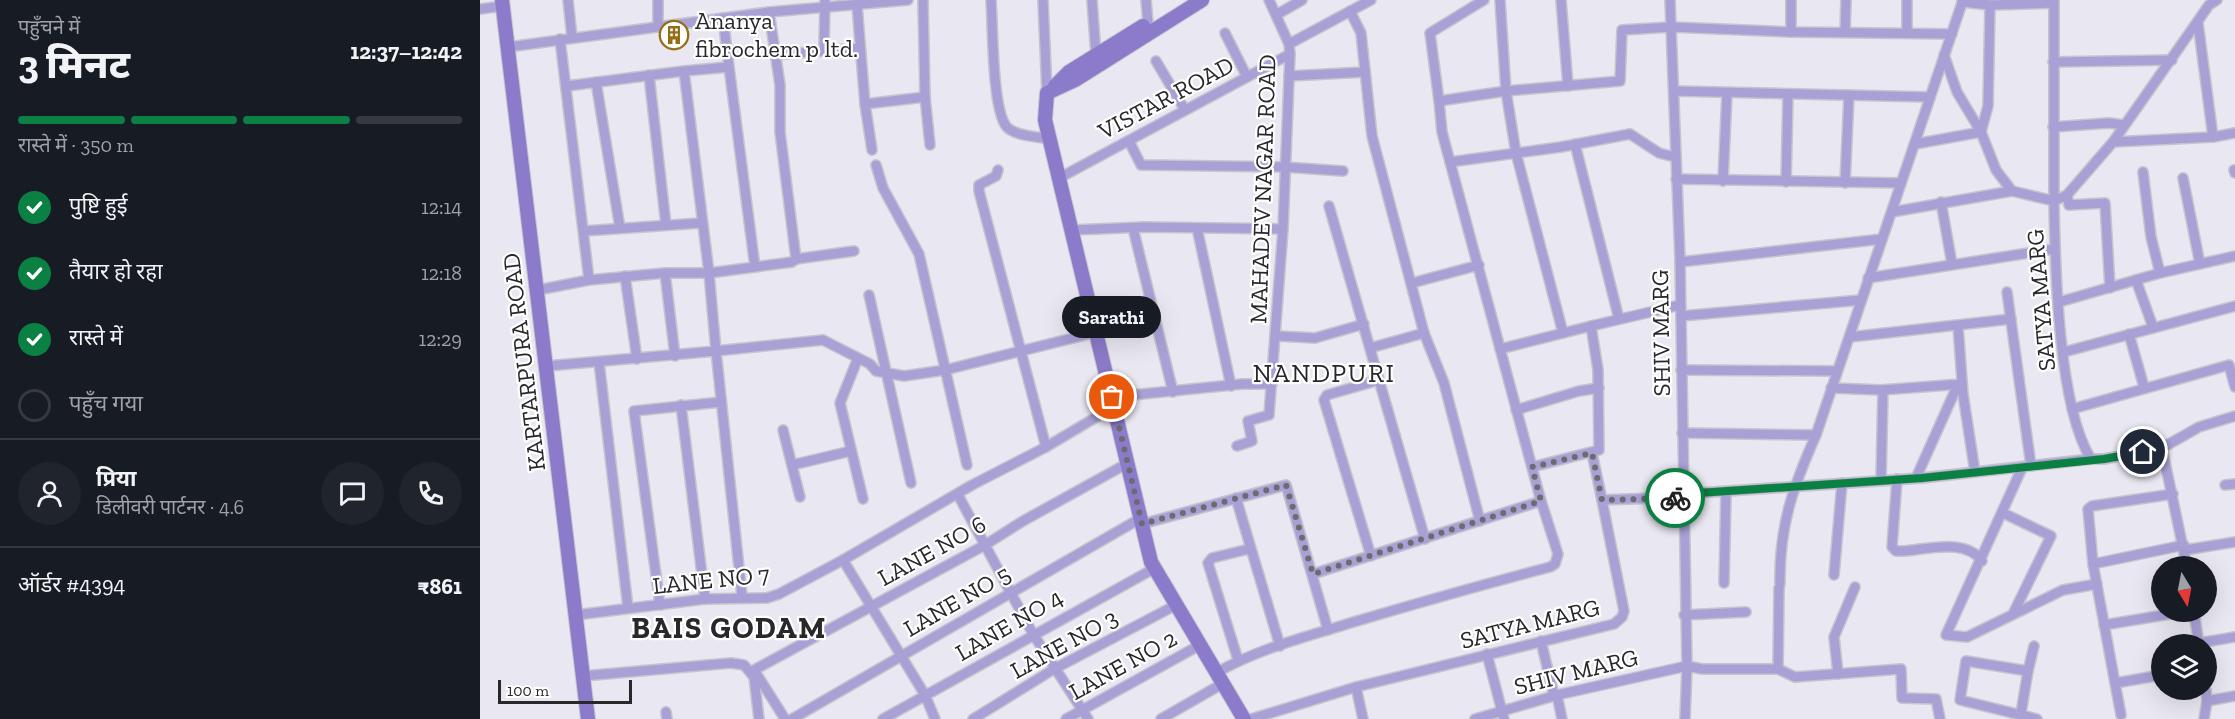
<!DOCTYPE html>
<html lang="hi">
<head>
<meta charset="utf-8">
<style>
  body { margin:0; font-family:"Zilla Slab","Noto Sans Devanagari",serif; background:#20242c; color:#f1f3f6; height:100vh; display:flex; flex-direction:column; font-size:22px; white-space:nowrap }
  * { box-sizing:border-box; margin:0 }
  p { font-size:20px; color:#9ea1a6 }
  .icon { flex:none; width:33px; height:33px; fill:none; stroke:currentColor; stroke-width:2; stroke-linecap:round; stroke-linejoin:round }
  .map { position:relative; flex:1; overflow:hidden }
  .sheet { display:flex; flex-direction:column; background:#171b24; width:480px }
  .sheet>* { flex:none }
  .needle { width:39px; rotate:170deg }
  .buttons { position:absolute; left:1671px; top:556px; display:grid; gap:12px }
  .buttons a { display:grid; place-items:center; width:66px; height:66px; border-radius:50%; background:#171b24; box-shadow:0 6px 24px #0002; font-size:30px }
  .scale { position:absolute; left:18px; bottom:15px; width:134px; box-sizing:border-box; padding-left:6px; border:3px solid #28282b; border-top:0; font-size:16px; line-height:21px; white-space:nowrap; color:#28282b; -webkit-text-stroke:4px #fff; paint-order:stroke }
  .pin { position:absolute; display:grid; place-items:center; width:51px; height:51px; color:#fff; margin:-26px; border:3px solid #fff; border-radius:50%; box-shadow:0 2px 6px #0007 }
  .courier { position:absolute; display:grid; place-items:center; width:60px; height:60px; margin:-30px; border:4px solid #0b8043; border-radius:50%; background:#fff; color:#222; box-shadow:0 2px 8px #0007 }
  .bubble { position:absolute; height:42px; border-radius:21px; background:#171b24; box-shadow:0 6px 24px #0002; font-size:20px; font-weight:800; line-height:42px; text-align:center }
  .overview em { font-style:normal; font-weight:800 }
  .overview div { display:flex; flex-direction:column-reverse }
  .overview { display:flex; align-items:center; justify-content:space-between; height:102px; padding:0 18px }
  h1 { font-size:39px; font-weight:800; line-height:45px }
  .bar { display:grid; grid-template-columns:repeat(4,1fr); gap:9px 6px; align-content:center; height:72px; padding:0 18px }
  .bar i { height:8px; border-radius:4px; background:#363941 }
  .bar .on { background:#0b8043 }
  .bar p { grid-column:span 4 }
  .line { display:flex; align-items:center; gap:15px; padding:0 18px; border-top:2px solid #363941 }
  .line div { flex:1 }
  .round { display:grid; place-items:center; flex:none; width:63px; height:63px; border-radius:32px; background:#20242c }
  ol { padding:0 18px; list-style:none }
  li { display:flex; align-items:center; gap:18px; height:66px }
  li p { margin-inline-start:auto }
  li .icon { padding:6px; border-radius:50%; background:#0b8043; color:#fff; stroke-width:4 }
  li:last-child { color:#9ea1a6 }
  li i { width:33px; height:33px; border:3px solid #363941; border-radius:50% }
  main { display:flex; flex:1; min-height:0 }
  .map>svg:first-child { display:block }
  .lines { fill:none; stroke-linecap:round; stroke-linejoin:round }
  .street-casing { stroke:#c6c5cd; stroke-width:12 }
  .secondary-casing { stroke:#c6c5cd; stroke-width:16 }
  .street { stroke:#a9a0d6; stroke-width:9 }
  .secondary { stroke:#8c7bca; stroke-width:14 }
  .done { stroke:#6c6b70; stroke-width:6; stroke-dasharray:0 10.8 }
  .route { stroke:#0b8043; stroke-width:8 }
  .labels { text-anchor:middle; stroke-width:4.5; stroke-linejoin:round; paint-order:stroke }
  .poi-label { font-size:24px; fill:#28282b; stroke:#fff; text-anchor:start }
  .street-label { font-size:24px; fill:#28282b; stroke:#fff }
  .neighbourhood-label { font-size:26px; letter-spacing:1.5px; fill:#28282b; stroke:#fff }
  .district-label { font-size:30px; font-weight:bold; letter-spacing:1.5px; fill:#28282b; stroke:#fff }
</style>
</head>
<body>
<main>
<section class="sheet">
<div class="overview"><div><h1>3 मिनट</h1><p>पहुँचने में</p></div><em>12:37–12:42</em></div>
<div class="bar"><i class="on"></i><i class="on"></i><i class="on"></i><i></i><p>रास्ते में · 350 m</p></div>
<ol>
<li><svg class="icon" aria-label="check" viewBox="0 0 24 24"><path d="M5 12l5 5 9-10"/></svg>पुष्टि हुई<p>12:14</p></li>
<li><svg class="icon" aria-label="check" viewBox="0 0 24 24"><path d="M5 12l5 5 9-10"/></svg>तैयार हो रहा<p>12:18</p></li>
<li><svg class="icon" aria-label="check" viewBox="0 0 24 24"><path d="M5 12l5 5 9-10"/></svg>रास्ते में<p>12:29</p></li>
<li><i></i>पहुँच गया</li>
</ol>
<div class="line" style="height:108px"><a class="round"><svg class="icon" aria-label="person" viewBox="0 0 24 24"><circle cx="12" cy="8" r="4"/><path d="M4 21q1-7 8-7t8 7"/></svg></a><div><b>प्रिया</b><p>डिलीवरी पार्टनर · 4.6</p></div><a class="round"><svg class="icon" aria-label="chat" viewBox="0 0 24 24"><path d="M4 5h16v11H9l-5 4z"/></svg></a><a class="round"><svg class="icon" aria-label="phone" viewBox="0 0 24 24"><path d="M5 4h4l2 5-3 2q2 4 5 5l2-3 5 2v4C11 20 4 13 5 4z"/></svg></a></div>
<div class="line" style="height:78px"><div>ऑर्डर #4394</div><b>₹861</b></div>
</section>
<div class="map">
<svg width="1755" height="719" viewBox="0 0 1755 719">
  <rect width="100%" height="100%" fill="#e9e7f1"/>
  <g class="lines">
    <g class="street-casing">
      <g id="street">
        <path d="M88 0 92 37"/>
        <path d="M178 0V26"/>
        <path d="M511 0C513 26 512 107 526 126 533 136 559 137 570 139"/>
        <path d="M563 0 567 93"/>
        <path d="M612 0 616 55"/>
        <path d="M666 0 668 23"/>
        <path d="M1020 0 1026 91 1036 153 1083 333"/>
        <path d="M1081 0 1088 86"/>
        <path d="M1190 0 1200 259 1207 666 1205 719"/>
        <path d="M1482 2 1510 5"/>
        <path d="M377 5 385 104 445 97 443 0"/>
        <path d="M0 9 23 6"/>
        <path d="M870 11 881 33 892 136 944 333 964 383 1000 521"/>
        <path d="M796 15 822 0"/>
        <path d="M243 18 249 67"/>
        <path d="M1718 23 1733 137"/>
        <path d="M1311 32V0"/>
        <path d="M1365 32 1366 0"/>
        <path d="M745 33 767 77"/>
        <path d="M1427 33V0"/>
        <path d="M809 44 891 0"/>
        <path d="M28 47 289 12 428 0"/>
        <path d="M344 49 345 0"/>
        <path d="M295 55 380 48"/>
        <path d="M1464 55 1477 92 1501 132 1516 170 1532 191 1574 201V0"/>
        <path d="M676 61 705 110"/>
        <path d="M1573 62 1692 60"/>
        <path d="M169 75 186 225"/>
        <path d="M809 76 885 72"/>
        <path d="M116 82 140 228"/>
        <path d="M87 86 204 71 229 273 275 267 249 67 204 71"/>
        <path d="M1194 91 1450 97"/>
        <path d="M445 97 450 145"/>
        <path d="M959 101 950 33 1004 0"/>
        <path d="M385 104 392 150"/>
        <path d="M1573 127 1629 123 1644 125"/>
        <path d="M649 141 661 165 804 167 863 171"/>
        <path d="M1633 142 1733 137 1755 133"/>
        <path d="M1095 144 1139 319"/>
        <path d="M1435 144 1501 132 1508 106 1510 5 1574 3"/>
        <path d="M970 162 1081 147 1150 134 1179 153 1195 157"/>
        <path d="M396 165 403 188 439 254 487 465"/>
        <path d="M518 170 516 176 499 185V191L566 447"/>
        <path d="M1754 170 1755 173"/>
        <path d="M1663 172 1671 237 1680 273"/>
        <path d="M581 177 810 54"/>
        <path d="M1703 178 1720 264"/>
        <path d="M1196 179 1421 183"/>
        <path d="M1243 181 1247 93"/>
        <path d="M1306 182 1308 95"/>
        <path d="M1365 183 1369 95"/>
        <path d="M1587 195 1589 205 1625 203 1630 288"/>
        <path d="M1461 202 1472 264"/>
        <path d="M849 206 899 380 847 395 844 400 891 556"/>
        <path d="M1412 212 1532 191"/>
        <path d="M653 228 693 392"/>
        <path d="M717 228 751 386"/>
        <path d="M593 230 664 227 803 229"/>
        <path d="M104 231 221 223"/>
        <path d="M316 259 374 251"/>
        <path d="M1200 262 1402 239"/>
        <path d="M275 267 312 262 316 259 300 132V85L289 12"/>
        <path d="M185 273 195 356"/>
        <path d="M145 276 157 359"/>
        <path d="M1388 278 1574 249"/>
        <path d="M1656 280 1673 327"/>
        <path d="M932 283 999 265"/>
        <path d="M58 290 109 280 80 39"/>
        <path d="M1527 292 1551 466"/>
        <path d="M389 295 431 483"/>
        <path d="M1579 302 1680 273 1755 256"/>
        <path d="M1201 316 1381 300"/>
        <path d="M1111 326 1200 305"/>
        <path d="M1478 326 1483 394 1495 472"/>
        <path d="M1649 334 1664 387"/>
        <path d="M797 336 835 338 884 324"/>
        <path d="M1370 337 1531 319"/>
        <path d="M890 348 944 333"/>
        <path d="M1020 349 1111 326 1118 370 1119 450 1052 467"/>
        <path d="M1584 352 1755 306"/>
        <path d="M378 358 360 403 383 499"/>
        <path d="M119 362 148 608"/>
        <path d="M67 366 236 351 229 273H185L109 280"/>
        <path d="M1201 370 1357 371"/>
        <path d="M899 380 945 539"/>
        <path d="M1351 388 1401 390 1482 384"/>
        <path d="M632 397 762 384H792"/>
        <path d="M201 405 225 599"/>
        <path d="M1592 409 1749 365 1755 387"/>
        <path d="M1036 410 1099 391 1119 388"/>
        <path d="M303 430 320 497"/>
        <path d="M1202 433 1336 435"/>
        <path d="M757 446 772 441 768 421 789 415 803 229 810 54 809 44 789 0"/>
        <path d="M1682 448 1719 427 1755 416"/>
        <path d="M1112 453 1122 500"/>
        <path d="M312 465 371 451"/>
        <path d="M1542 468 1466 635 1487 637 1583 590 1617 584"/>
        <path d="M1436 478 1475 391 1482 384"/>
        <path d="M1417 479 1412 547 1416 551H1424C1448 549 1486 538 1502 561"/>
        <path d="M1401 480 1403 390"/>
        <path d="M1745 485 1755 484"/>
        <path d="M1203 494 1442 478 1611 459"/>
        <path d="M478 495 553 634 608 719"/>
        <path d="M756 498 800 646"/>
        <path d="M1061 501 962 132 959 101 1026 91 1140 81 1142 30 1191 27 1311 32 1472 34"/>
        <path d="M1523 513 1571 536 1533 614"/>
        <path d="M662 524 806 485 848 630"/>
        <path d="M1705 550 1755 542"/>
        <path d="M363 560 445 695 455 719"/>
        <path d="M1613 564 1704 545"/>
        <path d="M1707 567 1682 448 1624 459H1611C1578 407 1575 265 1574 201L1587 195 1633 142 1729 5 1737 0"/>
        <path d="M1354 575 1362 483"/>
        <path d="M1244 583 1246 492"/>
        <path d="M1300 584C1299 526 1313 487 1336 435L1483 0"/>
        <path d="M262 596 236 351 343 340 390 364 396 371 424 376 465 370 617 332"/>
        <path d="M180 605 154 411 241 402"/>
        <path d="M1714 612 1719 645"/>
        <path d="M96 615 225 599 287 598 299 594 363 560 492 485 566 447 635 406"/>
        <path d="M1204 615 1266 612"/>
        <path d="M1624 625 1702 612"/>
        <path d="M1061 641 1074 696"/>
        <path d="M1719 643 1755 637"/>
        <path d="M1007 654 1024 719"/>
        <path d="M758 660 728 563 732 558 769 549"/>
        <path d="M1298 669 1315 677 1421 669 1422 698 1456 699 1460 719"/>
        <path d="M1548 671 1554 646"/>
        <path d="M736 673C779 648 829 636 877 621 941 602 1005 584 1070 567L1075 564 1078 554 1061 501 833 574"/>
        <path d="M1358 674 1354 637 1375 587"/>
        <path d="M1682 675 1635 683 1613 564 1608 509 1612 506 1693 494"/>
        <path d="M103 676 251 663 264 665 274 677 279 719"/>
        <path d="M1635 683 1641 715"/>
        <path d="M876 687 883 719"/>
        <path d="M1077 695 1082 719"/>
        <path d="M1727 701 1755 696"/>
        <path d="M186 712 187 719"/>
        <path d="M1541 713 1548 671 1486 661 1480 700 1557 719"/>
        <path d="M305 719 274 670 505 545 543 521 648 463"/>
        <path d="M312 719 661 518"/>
        <path d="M403 719 675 568"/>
        <path d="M493 719 574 669 696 605"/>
        <path d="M586 719 720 645"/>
        <path d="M681 719 742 684"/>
        <path d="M771 719 876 687 1134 624 1142 617 1144 611 1122 500 1203 497"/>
        <path d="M995 719 1077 695 1207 666 1222 669H1298L1299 588"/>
        <path d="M1724 719 1727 701 1726 690"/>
      </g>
    </g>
    <g class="secondary-casing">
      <g id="secondary">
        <path d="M22 0 108 719"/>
        <path d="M722 0 595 80 567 93 565 120 671 562 764 719"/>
        <path d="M575 86 589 72 663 26"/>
      </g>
    </g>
    <use href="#street" class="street"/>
    <use href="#secondary" class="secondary"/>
  </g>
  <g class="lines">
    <path class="done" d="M632 397 662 524 806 485 833 574 1061 501 1052 467 1112 453 1122 500 1195 498"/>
    <path class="route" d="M1195 498 1203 497V494L1442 478 1624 459 1663 452"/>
  </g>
  <defs>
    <g id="building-ring" transform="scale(1.5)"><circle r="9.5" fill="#fff" stroke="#946e17" stroke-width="1.5"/><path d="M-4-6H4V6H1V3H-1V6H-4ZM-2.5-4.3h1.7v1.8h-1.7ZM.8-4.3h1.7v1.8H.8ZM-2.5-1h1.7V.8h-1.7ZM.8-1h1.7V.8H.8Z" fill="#946e17"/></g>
  </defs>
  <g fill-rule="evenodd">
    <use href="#building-ring" x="194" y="35"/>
  </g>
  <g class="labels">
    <g class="poi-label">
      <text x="215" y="29">Ananya<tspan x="215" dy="28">fibrochem p ltd.</tspan></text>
    </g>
    <g class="street-label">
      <text transform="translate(686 98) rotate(-28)" y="8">VISTAR ROAD</text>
      <text transform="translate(783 189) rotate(-88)" y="8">MAHADEV NAGAR ROAD</text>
      <text transform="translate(1561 300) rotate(-95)" y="8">SATYA MARG</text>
      <text transform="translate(1181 333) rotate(-91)" y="8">SHIV MARG</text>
      <text transform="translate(44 362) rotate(-97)" y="8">KARTARPURA ROAD</text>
      <text transform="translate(452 551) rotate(-29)" y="8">LANE NO 6</text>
      <text transform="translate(231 580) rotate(-6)" y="8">LANE NO 7</text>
      <text transform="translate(477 601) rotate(-30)" y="8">LANE NO 5</text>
      <text transform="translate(1050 624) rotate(-14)" y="8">SATYA MARG</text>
      <text transform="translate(529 625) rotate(-30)" y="8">LANE NO 4</text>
      <text transform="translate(584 644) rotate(-29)" y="8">LANE NO 3</text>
      <text transform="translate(643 665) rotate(-29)" y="8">LANE NO 2</text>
      <text transform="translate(1096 672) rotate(-14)" y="8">SHIV MARG</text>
    </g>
    <g class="neighbourhood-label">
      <text x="844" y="382">NANDPURI</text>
    </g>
    <g class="district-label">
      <text x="249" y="638">BAIS GODAM</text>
    </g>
  </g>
</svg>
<div class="buttons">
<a><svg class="needle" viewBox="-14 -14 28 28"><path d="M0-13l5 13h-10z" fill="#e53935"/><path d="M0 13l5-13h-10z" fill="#9ea1a6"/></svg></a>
<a><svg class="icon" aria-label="layers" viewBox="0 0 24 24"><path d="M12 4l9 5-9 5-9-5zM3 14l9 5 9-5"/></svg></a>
</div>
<div class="scale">100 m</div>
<div class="pin" style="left:632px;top:397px;background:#ea580c"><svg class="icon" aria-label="bag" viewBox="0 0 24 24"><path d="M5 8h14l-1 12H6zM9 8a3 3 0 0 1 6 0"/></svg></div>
<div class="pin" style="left:1663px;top:452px;background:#1f2937"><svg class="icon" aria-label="home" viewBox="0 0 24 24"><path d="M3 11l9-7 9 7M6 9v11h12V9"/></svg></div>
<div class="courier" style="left:1195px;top:498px"><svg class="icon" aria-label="bike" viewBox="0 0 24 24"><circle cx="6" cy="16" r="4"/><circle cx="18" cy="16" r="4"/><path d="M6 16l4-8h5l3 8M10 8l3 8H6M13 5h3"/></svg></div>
<div class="bubble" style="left:582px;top:296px;width:99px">Sarathi</div>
</div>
</main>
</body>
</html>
